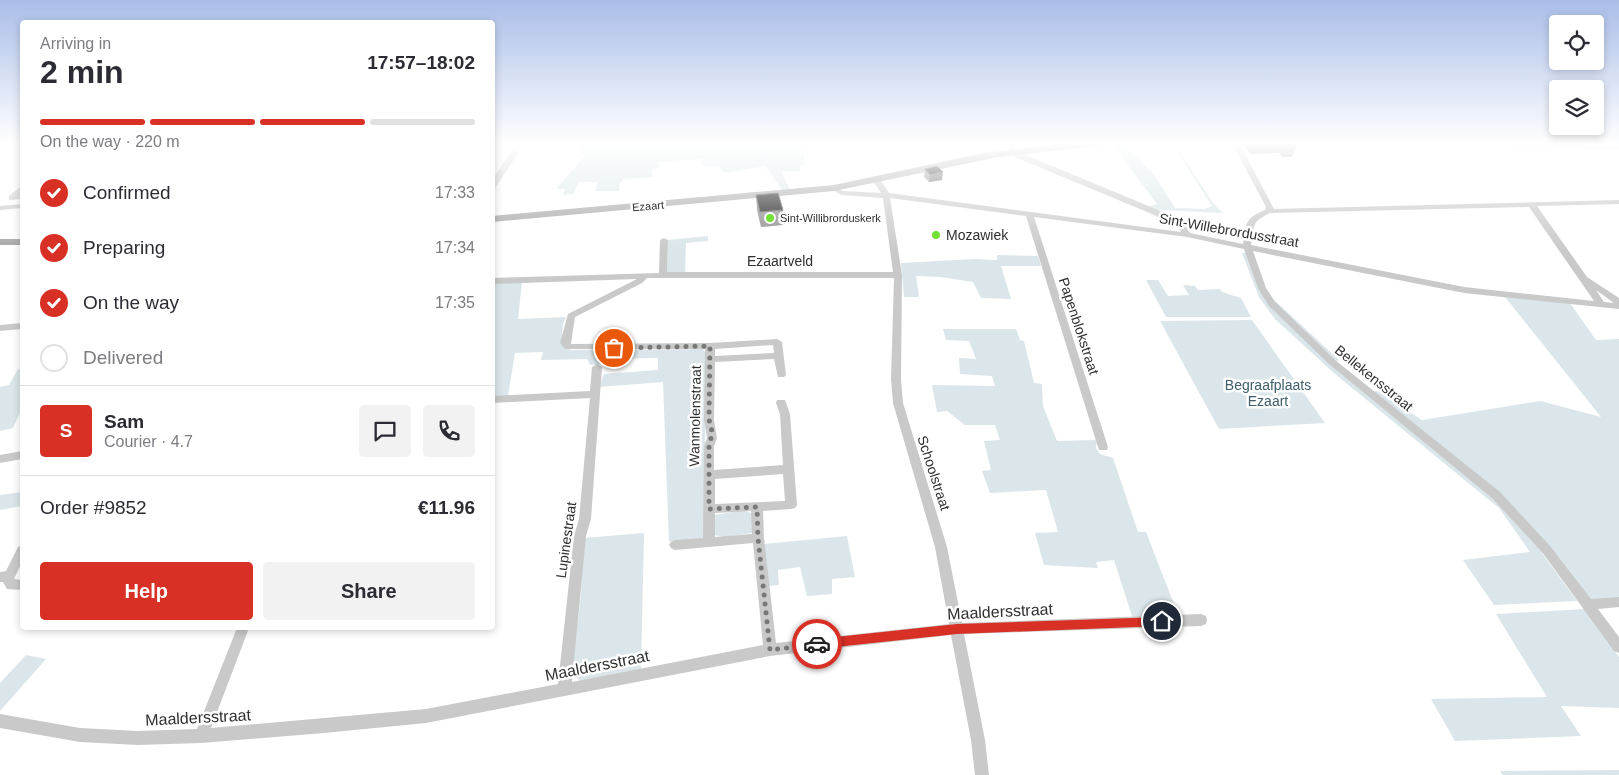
<!DOCTYPE html>
<html lang="en">
<head>
<meta charset="utf-8">
<style>
  body { margin:0; font-family:Helvetica,sans-serif; background:#f2f2f3; color:#2b2b33; height:100vh; display:flex; flex-direction:column; font-size:19px; white-space:nowrap }
  * { box-sizing:border-box; margin:0 }
  p { font-size:16px; color:#7c7c81 }
  .icon { flex:none; width:28px; height:28px; fill:none; stroke:currentColor; stroke-width:2; stroke-linecap:round; stroke-linejoin:round }
  .map { position:relative; flex:1; overflow:hidden }
  .drawer { position:absolute; left:20px; top:20px; width:475px; height:610px; display:flex; flex-direction:column; background:#fff; border-radius:5px; box-shadow:0 2px 8px #0003 }
  .drawer>* { flex:none }
  .fabs { position:absolute; left:1549px; top:15px; display:grid; gap:10px }
  .fabs a { display:grid; place-items:center; width:55px; height:55px; border-radius:5px; background:#fff; box-shadow:0 2px 8px #0003; font-size:25px }
  .pin { position:absolute; display:grid; place-items:center; width:42px; height:42px; color:#fff; margin:-21px; border:2px solid #fff; border-radius:50%; box-shadow:0 1px 5px #0007 }
  .courier { position:absolute; display:grid; place-items:center; width:50px; height:50px; margin:-25px; border:4px solid #d93025; border-radius:50%; background:#fff; color:#222; box-shadow:0 1px 6px #0007 }
  .head em { font-style:normal; font-weight:800 }
  .head div { display:flex; flex-direction:column-reverse }
  .head { display:flex; align-items:center; justify-content:space-between; height:85px; padding:0 20px }
  h1 { font-size:32px; font-weight:800; line-height:38px }
  .bar { display:grid; grid-template-columns:repeat(4,1fr); gap:8px 5px; align-content:center; height:60px; padding:0 20px }
  .bar i { height:6px; border-radius:4px; background:#e1e1e2 }
  .bar .current { background:#d93025 }
  .bar p { grid-column:span 4 }
  .line { display:flex; align-items:center; gap:12px; padding:0 20px; border-top:1px solid #e1e1e2 }
  .line div { flex:1 }
  .round { display:grid; place-items:center; flex:none; width:52px; height:52px; border-radius:5px; background:#f2f2f3 }
  ol { padding:0 20px; list-style:none }
  li { display:flex; align-items:center; gap:15px; height:55px }
  li p { margin-inline-start:auto }
  li .icon { padding:5px; border-radius:50%; background:#d93025; color:#fff; stroke-width:4 }
  li:last-child { color:#7c7c81 }
  li i { width:28px; height:28px; border:2px solid #e1e1e2; border-radius:50% }
  .action { display:flex; gap:10px; margin-top:auto; padding:10px 20px }
  .action a { flex:1; height:58px; border-radius:5px; background:#d93025; color:#fff; font-size:20px; font-weight:800; line-height:58px; text-align:center }
  .action a+a { background:#f2f2f3; color:#2b2b33 }
  .map>svg:first-child { display:block }
  .green { fill:#dae6e9 }
  .lines { fill:none; stroke-linecap:round; stroke-linejoin:round }
  .minor { fill:#c9c9c9; fill-rule:evenodd }
  .major { fill:#a7a7a7; fill-rule:evenodd }
  .wall { fill:#8a8a8a }
  .shaded-wall { fill:#5c5c5c }
  .building { fill:#161616; stroke:#5c5c5c }
  .route { fill:#d93025 }
  .done { stroke:#787878; stroke-width:5; stroke-dasharray:0 9 }
  .poi-dot { fill:#72e136; stroke:#fff; stroke-width:2 }
  .labels { text-anchor:middle; stroke-width:5; stroke-linejoin:round; paint-order:stroke }
  .far-street-label { font-size:11px; fill:#2f2f2f; stroke:#fff }
  .far-poi-label { font-size:11px; fill:#2f2f2f; stroke:#fff; text-anchor:start }
  .street-label { font-size:14px; fill:#2f2f2f; stroke:#fff }
  .poi-label { font-size:14px; fill:#2f2f2f; stroke:#fff; text-anchor:start }
  .park-label { font-size:14px; fill:#3d5e6a; stroke:#fff }
  .near-street-label { font-size:16px; fill:#2f2f2f; stroke:#fff }
</style>
</head>
<body>
<div class="map">
<svg width="1619" height="775" viewBox="0 0 1619 775">
  <rect width="100%" height="100%" fill="#fff"/>
  <g class="green">
    <path d="M574 143H805H802L805 166 800 165V171H781L790 190 783 191 765 166 724 173 720 166H702L701 159 658 162 659 168 652 169 653 177 624 179 620 183 619 191H595L598 182H579L573 194 563 195 565 189H556L586 155 581 154V147Z"/>
    <path d="M1123 143 1153 173 1175 208 1205 209 1212 206 1178 153 1180 152 1213 203 1223 213 1157 210 1147 207 1157 204 1112 144Z"/>
    <path d="M708 236V241L686 243 685 273H667L668 240Z"/>
    <path d="M1242 253H1246L1254 276 1272 298 1339 360 1336 361 1373 392 1377 391 1422 420 1540 401 1601 417 1505 297 1570 303 1596 340 1619 339V598L1591 600 1556 554 1542 553 1577 601 1494 605 1463 560 1530 552 1499 508 1335 374 1275 319 1259 297Z"/>
    <path d="M997 255 1038 256 1041 266H1001L1011 299 981 298 973 282 941 277 916 276 919 297H904L901 263 974 259 997 260Z"/>
    <path d="M1146 280H1158L1168 296 1189 295 1183 285 1195 286 1198 290 1220 289 1222 292 1241 298 1251 317H1166Z"/>
    <path d="M522 282 518 319 566 317 563 324 561 344 570 350 703 349 705 352V539L669 542 663 382 599 387 604 374 658 370V358L609 359 604 364 590 365 587 359 541 360 543 352 515 353 508 396 493 397 492 283Z"/>
    <path d="M1252 320 1325 423 1219 429 1160 321Z"/>
    <path d="M943 329H1016L1020 340 1024 341 1034 383 1042 384 1043 406 1057 441 1097 440 1096 448 1100 454 1113 458 1138 532H1146L1179 617 1133 619 1114 560 1096 562 1098 568 1044 565 1035 533 1058 532 1046 490 990 493 982 471 991 470 984 441 1000 440 995 425H965L947 411 937 412 932 385 995 386 992 376 960 374 959 358 976 359 969 341 946 340Z"/>
    <path d="M22 368V408L13 428 0 431V387L9 385 18 369Z"/>
    <path d="M22 492V506L0 510V495Z"/>
    <path d="M744 510 753 514 752 533 724 537 715 535 713 519 715 515Z"/>
    <path d="M644 533 641 670 580 681 572 673 581 594 584 538Z"/>
    <path d="M847 536 855 577 832 579V594L807 596 800 567 778 570 779 585 768 586 764 544Z"/>
    <path d="M1585 609 1619 657V708L1561 706 1581 736 1455 741 1431 699 1547 697 1496 614Z"/>
    <path d="M26 655 46 659 0 711V683Z"/>
    <path d="M1619 770V775H1503L1500 771Z"/>
  </g>
  <g class="lines">
    <g class="minor">
      <path d="M1006 143H1012L1016 150 1021 153 1158 210 1184 223 1190 233 1243 244C1247 222 1244 219 1265 210L1266 207 1232 143H1239L1274 209 1619 200V204L1537 206 1587 277 1619 298V309L1464 293 1253 251 1266 288 1275 302 1335 360 1500 492 1550 546 1591 599 1619 597V607L1598 609 1619 637V653L1614 651 1542 552 1492 498 1329 364 1269 306 1258 288 1244 249 1187 237 1034 217 1108 447 1107 450H1099L1098 447 1026 216 890 198 902 275 901 379 903 403 947 547 962 623 1201 614 1206 616 1207 620 1206 624 1201 626 964 634 985 740 989 775H975L971 740 951 635 770 656 426 723 324 733 201 743 138 745 80 742 0 728V714L80 728 138 731 197 729 237 628H249L211 728 426 709 558 684 574 536 579 519 590 398 492 403V396L590 391 592 367 597 364 602 367 591 519 586 536 572 682 763 645 753 543 675 550 671 548 669 545 671 542 675 540 703 538 704 446 707 438 704 420 705 349H565L560 343 568 314 637 279 492 284V278L659 273 660 240 664 238 668 240 667 272H893L883 198 841 195 830 188 834 186 843 191 881 193 873 181 877 179H880L889 193 1181 232 1178 227 1152 214 1015 157 1010 153ZM1529 207 1594 301 1464 287 1251 245C1254 226 1251 222 1270 213ZM647 278H894L891 379 893 403 935 547 949 624 776 643 764 538 763 511 791 509 795 508 797 505 790 414 785 400H777L776 403 780 414 783 465 714 470V446L717 438 714 420 715 362 774 359 778 377H784L786 375 782 342 777 339 710 343 571 344 575 317 642 283ZM1596 290 1614 303 1604 302ZM773 345 774 353 715 356V349ZM783 474 785 501 715 504V479ZM751 511 752 534 715 537V513Z"/>
      <path d="M1494 143H1540L1619 146V150L1498 145Z"/>
      <path d="M512 150 519 152 495 188H492V180Z"/>
      <path d="M19 188H22V193L21 195H22V199L9 200V196Z"/>
      <path d="M22 204V208L0 210V206Z"/>
      <path d="M22 323V329L0 331V325Z"/>
      <path d="M22 451V459L0 463V455Z"/>
      <path d="M22 545V562L14 579 22 580V590L7 589 3 582H0V572L6 571 18 547Z"/>
    </g>
    <g class="major">
      <path d="M1068 143H1104L1099 146 998 157 834 191 492 222V216L834 185 984 153Z"/>
      <rect x="0" y="239" width="22" height="6"/>
    </g>
  </g>
  <g class="wall">
    <path d="M1243 143H1298L1292 157H1282L1279 153 1250 154Z"/>
    <path d="M925 169 942 180 929 182 924 177Z"/>
    <path d="M756 195 783 210V225L761 227 757 210Z"/>
  </g>
  <path class="shaded-wall" d="M943 172 942 180 929 182 930 175Z"/>
  <g class="building">
    <path d="M937 166 943 172 930 175 925 169Z"/>
    <path d="M778 193 783 210 760 212 756 195Z"/>
  </g>
  <linearGradient id="sky" x2="0" y2="1"><stop stop-color="#a9bde8"/><stop offset="0.57" stop-color="#fff"/><stop offset="1" stop-color="#fff" stop-opacity="0"/></linearGradient>
  <rect width="1619" height="251" fill="url(#sky)"/>
  <path class="route" d="M1162 617 1167 621 1162 626 957 634 817 649 811 644 817 639 957 624Z"/>
  <g class="lines">
    <path class="done" d="M614 348 710 346 709 420C713 429 712 436 709 446V509L757 507 758 538 770 650 817 644"/>
  </g>
  <g class="poi-dot">
    <circle cx="770" cy="218" r="5"/>
    <circle cx="936" cy="235" r="5"/>
  </g>
  <g class="labels">
    <g class="far-street-label">
      <text transform="translate(648 206) rotate(-5)" y="4">Ezaart</text>
    </g>
    <g class="far-poi-label">
      <text x="780" y="222">Sint-Willibrorduskerk</text>
    </g>
    <g class="street-label">
      <text transform="translate(1229 230) rotate(10)" y="5">Sint-Willebrordusstraat</text>
      <text x="780" y="266">Ezaartveld</text>
      <text transform="translate(1079 326) rotate(72)" y="5">Papenblokstraat</text>
      <text transform="translate(1374 378) rotate(39)" y="5">Bellekensstraat</text>
      <text transform="translate(695 416) rotate(-89)" y="5">Wanmolenstraat</text>
      <text transform="translate(934 473) rotate(72)" y="5">Schoolstraat</text>
      <text transform="translate(566 540) rotate(-82)" y="5">Lupinestraat</text>
    </g>
    <g class="poi-label">
      <text x="946" y="240">Mozawiek</text>
    </g>
    <g class="park-label">
      <text x="1268" y="390">Begraafplaats<tspan x="1268" dy="16">Ezaart</tspan></text>
    </g>
    <g class="near-street-label">
      <text transform="translate(1000 611) rotate(-3)" y="6">Maaldersstraat</text>
      <text transform="translate(597 665) rotate(-11)" y="6">Maaldersstraat</text>
      <text transform="translate(198 717) rotate(-3)" y="6">Maaldersstraat</text>
    </g>
  </g>
</svg>
<div class="fabs">
<a><svg class="icon" aria-label="locate" viewBox="0 0 24 24"><circle cx="12" cy="12" r="6"/><path d="M12 2v4M12 18v4M2 12h4M18 12h4"/></svg></a>
<a><svg class="icon" aria-label="layers" viewBox="0 0 24 24"><path d="M12 4l9 5-9 5-9-5zM3 14l9 5 9-5"/></svg></a>
</div>
<div class="pin" style="left:614px;top:348px;background:#ea580c"><svg class="icon" aria-label="bag" viewBox="0 0 24 24"><path d="M5 8h14l-1 12H6zM9 8a3 3 0 0 1 6 0"/></svg></div>
<div class="pin" style="left:1162px;top:621px;background:#1f2937"><svg class="icon" aria-label="home" viewBox="0 0 24 24"><path d="M3 11l9-7 9 7M6 9v11h12V9"/></svg></div>
<div class="courier" style="left:817px;top:644px"><svg class="icon" aria-label="car" viewBox="0 0 24 24"><path d="M5 17H2v-5l4-1 3-4h7l3 4 3 1v5h-3M9 17h6M6 11h13"/><circle cx="7" cy="17" r="2"/><circle cx="17" cy="17" r="2"/></svg></div>
<section class="drawer">
<div class="head"><div><h1>2 min</h1><p>Arriving in</p></div><em>17:57–18:02</em></div>
<div class="bar"><i class="current"></i><i class="current"></i><i class="current"></i><i></i><p>On the way · 220 m</p></div>
<ol>
<li><svg class="icon" aria-label="check" viewBox="0 0 24 24"><path d="M5 12l5 5 9-10"/></svg>Confirmed<p>17:33</p></li>
<li><svg class="icon" aria-label="check" viewBox="0 0 24 24"><path d="M5 12l5 5 9-10"/></svg>Preparing<p>17:34</p></li>
<li><svg class="icon" aria-label="check" viewBox="0 0 24 24"><path d="M5 12l5 5 9-10"/></svg>On the way<p>17:35</p></li>
<li><i></i>Delivered</li>
</ol>
<div class="line" style="height:90px"><b class="round" style="background:#d93025;color:#fff">S</b><div><b>Sam</b><p>Courier · 4.7</p></div><a class="round"><svg class="icon" aria-label="chat" viewBox="0 0 24 24"><path d="M4 5h16v11H9l-5 4z"/></svg></a><a class="round"><svg class="icon" aria-label="phone" viewBox="0 0 24 24"><path d="M5 4h4l2 5-3 2q2 4 5 5l2-3 5 2v4C11 20 4 13 5 4z"/></svg></a></div>
<div class="line" style="height:65px"><div>Order #9852</div><b>€11.96</b></div>
<div class="action"><a>Help</a><a>Share</a></div>
</section>
</div>
</body>
</html>
